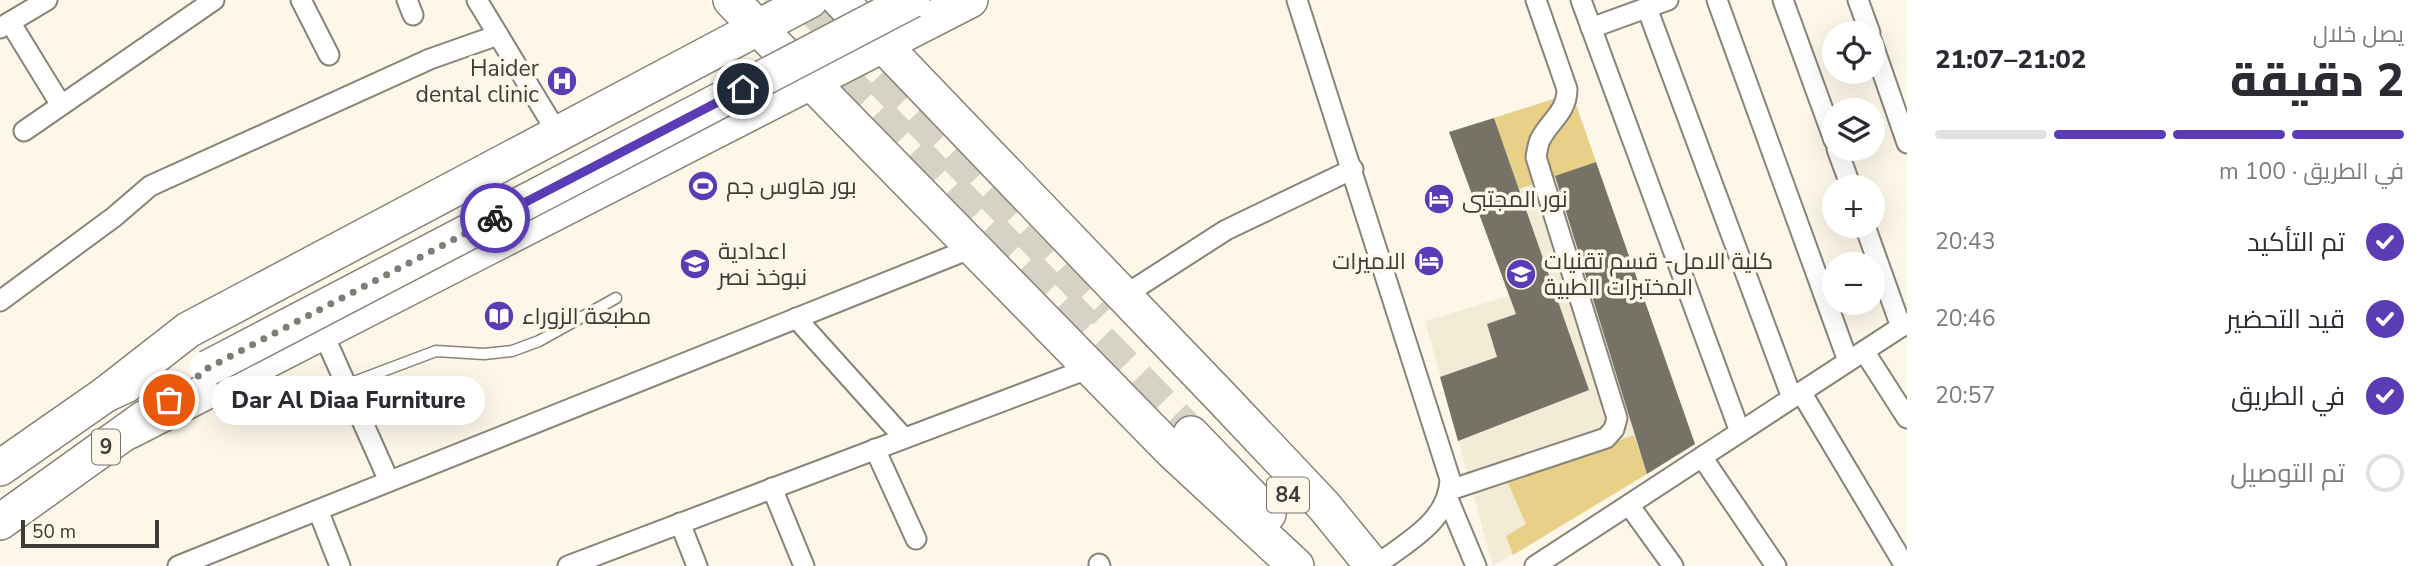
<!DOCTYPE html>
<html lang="ar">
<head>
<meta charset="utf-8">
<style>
  body { margin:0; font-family:"Nunito Sans",Cairo,sans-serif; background:#f7f7f7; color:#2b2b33; direction:rtl; height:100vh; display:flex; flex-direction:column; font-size:26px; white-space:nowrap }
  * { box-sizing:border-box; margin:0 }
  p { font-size:23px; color:#7c7c81 }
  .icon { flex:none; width:38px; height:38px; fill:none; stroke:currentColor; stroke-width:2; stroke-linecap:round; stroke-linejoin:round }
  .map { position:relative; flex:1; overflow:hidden; direction:ltr }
  .side { display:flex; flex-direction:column; background:#fff; width:525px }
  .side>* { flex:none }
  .controls { position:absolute; left:1822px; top:21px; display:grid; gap:14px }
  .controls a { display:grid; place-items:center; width:63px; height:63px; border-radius:50%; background:#fff; box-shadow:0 7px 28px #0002; font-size:35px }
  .scale { position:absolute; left:21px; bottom:18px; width:138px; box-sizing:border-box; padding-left:7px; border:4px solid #3e3c37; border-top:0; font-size:19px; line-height:24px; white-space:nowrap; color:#3e3c37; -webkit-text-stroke:5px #fcf7e9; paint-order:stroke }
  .pin { position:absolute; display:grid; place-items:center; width:60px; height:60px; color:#fff; margin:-30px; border:4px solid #fff; border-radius:50%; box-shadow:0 2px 7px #0007 }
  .courier { position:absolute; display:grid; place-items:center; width:70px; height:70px; margin:-35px; border:5px solid #5b3cb4; border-radius:50%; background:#fff; color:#222; box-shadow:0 2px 9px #0007 }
  .bubble { position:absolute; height:49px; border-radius:24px; background:#fff; box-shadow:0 7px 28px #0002; font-size:23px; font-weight:800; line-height:49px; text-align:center; direction:rtl }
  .overview em { font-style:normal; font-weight:800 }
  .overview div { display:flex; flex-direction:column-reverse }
  .overview { display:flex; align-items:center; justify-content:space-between; height:119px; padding:0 28px }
  h1 { font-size:46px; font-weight:800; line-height:52px }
  .bar { display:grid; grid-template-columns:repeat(4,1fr); gap:10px 7px; align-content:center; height:84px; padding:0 28px }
  .bar i { height:9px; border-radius:5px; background:#e1e1e2 }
  .bar .active { background:#5b3cb4 }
  .bar p { grid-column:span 4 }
  ol { padding:0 28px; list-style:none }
  li { display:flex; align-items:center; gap:21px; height:77px }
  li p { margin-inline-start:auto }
  li .icon { padding:7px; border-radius:50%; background:#5b3cb4; color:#fff; stroke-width:4 }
  li:last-child { color:#7c7c81 }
  li i { width:38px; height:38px; border:4px solid #e1e1e2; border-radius:50% }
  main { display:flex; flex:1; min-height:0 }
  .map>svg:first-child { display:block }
  .built { fill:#f2ebd6 }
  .green { fill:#e9d088 }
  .building { fill:#767265 }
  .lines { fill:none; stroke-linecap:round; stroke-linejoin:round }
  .highway-tunnel { stroke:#d6d2c5; stroke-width:35; stroke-dasharray:35 18; stroke-linecap:butt }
  .lane-casing { stroke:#898478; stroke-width:13 }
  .street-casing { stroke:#898478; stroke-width:23 }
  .highway-casing { stroke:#898478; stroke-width:38 }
  .lane { stroke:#fff; stroke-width:10 }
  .street { stroke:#fff; stroke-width:19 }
  .highway { stroke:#fff; stroke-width:35 }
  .highway-bridge-casing { stroke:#898478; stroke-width:38; stroke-linecap:butt }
  .highway-bridge { stroke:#fff; stroke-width:35 }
  .done { stroke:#807d75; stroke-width:7; stroke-dasharray:0 12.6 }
  .route { stroke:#5b3cb4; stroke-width:9 }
  .labels { text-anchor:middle; stroke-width:7; stroke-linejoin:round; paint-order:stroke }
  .shield { fill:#fcf7e9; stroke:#77746c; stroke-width:2 }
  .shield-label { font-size:21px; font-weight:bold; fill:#3e3c37 }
  .poi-label { font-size:23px; fill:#3e3c37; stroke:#fcf7e9; text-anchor:start }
</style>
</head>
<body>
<main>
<section class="side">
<div class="overview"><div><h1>2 دقيقة</h1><p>يصل خلال</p></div><em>21:02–21:07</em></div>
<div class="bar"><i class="active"></i><i class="active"></i><i class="active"></i><i></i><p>في الطريق · 100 m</p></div>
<ol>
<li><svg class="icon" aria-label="check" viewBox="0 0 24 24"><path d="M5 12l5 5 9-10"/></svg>تم التأكيد<p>20:43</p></li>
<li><svg class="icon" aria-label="check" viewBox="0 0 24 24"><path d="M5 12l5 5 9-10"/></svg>قيد التحضير<p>20:46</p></li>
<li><svg class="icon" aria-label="check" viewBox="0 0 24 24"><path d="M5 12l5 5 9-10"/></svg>في الطريق<p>20:57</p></li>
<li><i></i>تم التوصيل</li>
</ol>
</section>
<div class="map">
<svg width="1907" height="566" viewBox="0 0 1907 566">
  <rect width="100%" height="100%" fill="#fcf7e9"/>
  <path class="built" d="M1572 93 1695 444 1493 566 1425 321 1509 296 1449 132Z"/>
  <g class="green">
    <path d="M1572 93 1596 162 1519 189 1494 118Z"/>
    <path d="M1634 435 1647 474 1513 555 1506 536 1526 524 1508 483Z"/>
  </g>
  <g class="building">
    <path d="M1494 118 1589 390 1458 441 1440 377 1497 357 1487 324 1516 314 1449 132Z"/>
    <path d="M1596 162 1695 444 1647 474 1555 176Z"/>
  </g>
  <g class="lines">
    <g class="highway-tunnel">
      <path d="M766 0 1191 434"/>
      <path d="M805 0 1106 312"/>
    </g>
    <g class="lane-casing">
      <path id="lane" d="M346 385 436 351 484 354 512 351 539 341 616 298"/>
    </g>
    <g class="street-casing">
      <g id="street">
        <path d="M301 0 329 55"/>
        <path d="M407 0 413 15"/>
        <path d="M477 0 558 134"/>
        <path d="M1297 0 1450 479C1449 522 1405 543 1375 566"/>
        <path d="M1581 0 1740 432"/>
        <path d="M1717 0 1848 361"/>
        <path d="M1783 0 1834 140"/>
        <path d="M1858 0 1870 33"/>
        <path d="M1647 8 1792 398"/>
        <path d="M10 22 61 105"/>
        <path d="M0 28 47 0"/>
        <path d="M1591 28 1668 0"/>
        <path d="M1872 42 1907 143"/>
        <path d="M24 131 214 0"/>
        <path d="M1837 149 1851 187"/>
        <path d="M1865 226 1901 327"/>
        <path d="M1125 295 1226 230 1353 169"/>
        <path d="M0 301 114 217 150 186 430 59 498 35"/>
        <path d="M796 318 904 438"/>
        <path d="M323 333 389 481"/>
        <path d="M1864 351 1907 418"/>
        <path d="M1801 392 1905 566"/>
        <path d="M875 449 916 539"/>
        <path d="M1702 457 1776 566"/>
        <path d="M772 488 804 566"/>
        <path d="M1450 490 1606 438 1614 429 1617 418 1536 157C1537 152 1538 144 1540 140 1549 121 1567 113 1567 89L1536 0"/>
        <path d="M1448 499 1476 566"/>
        <path d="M1629 505 1673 566"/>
        <path d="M318 510 340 566"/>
        <path d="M680 523 697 566"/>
        <path d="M1099 564 1100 566"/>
        <path d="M178 566 972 248"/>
        <path d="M568 566 1090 368"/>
        <path d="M1535 566 1907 323"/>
      </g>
    </g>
    <g class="highway-casing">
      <g id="highway">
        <path d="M731 0 1172 451 1296 566"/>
        <path d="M840 0 1222 398 1324 506 1373 566"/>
        <path d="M106 394 188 330 810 0"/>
        <path d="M129 431 970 0"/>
        <path d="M1191 434 1268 514"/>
        <path d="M0 468 106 394 126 385"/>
        <path d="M0 522 145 418"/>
      </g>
    </g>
    <use href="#lane" class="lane"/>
    <use href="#street" class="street"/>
    <use href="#highway" class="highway"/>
    <g class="highway-bridge-casing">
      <path id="highway-bridge" d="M208 368 912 0"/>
    </g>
    <use href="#highway-bridge" class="highway-bridge"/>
  </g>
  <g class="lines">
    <path class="done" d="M169 400 208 368 495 218"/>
    <path class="route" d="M495 218 743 89"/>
  </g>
  <defs>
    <g id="hospital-disc" transform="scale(1.575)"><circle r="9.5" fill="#5b3cb4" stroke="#fcf7e9"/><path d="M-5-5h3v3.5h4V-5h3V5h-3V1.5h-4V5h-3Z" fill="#fff"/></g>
    <g id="stadium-disc" transform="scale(1.575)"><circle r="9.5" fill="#5b3cb4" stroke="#fcf7e9"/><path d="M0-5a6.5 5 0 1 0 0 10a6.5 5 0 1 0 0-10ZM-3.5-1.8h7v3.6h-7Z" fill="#fff"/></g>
    <g id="hotel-disc" transform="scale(1.575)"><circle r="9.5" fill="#5b3cb4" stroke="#fcf7e9"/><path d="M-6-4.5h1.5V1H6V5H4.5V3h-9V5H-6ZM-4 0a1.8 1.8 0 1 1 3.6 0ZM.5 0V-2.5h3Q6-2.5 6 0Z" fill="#fff"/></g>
    <g id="school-disc" transform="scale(1.575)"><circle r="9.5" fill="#5b3cb4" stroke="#fcf7e9"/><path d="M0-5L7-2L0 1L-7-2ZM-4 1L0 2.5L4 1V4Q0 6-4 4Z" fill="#fff"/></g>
    <g id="university-disc" transform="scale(1.575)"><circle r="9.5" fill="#5b3cb4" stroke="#fcf7e9"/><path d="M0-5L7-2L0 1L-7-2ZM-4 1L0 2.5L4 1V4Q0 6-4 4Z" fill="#fff"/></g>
    <g id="library-disc" transform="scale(1.575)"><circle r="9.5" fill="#5b3cb4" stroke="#fcf7e9"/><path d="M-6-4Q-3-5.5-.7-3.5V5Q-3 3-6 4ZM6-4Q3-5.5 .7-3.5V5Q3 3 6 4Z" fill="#fff"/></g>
  </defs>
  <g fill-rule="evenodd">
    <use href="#hospital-disc" x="562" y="81"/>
    <use href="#stadium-disc" x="703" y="186"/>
    <use href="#hotel-disc" x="1439" y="199"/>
    <use href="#hotel-disc" x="1429" y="261"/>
    <use href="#school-disc" x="695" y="264"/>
    <use href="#university-disc" x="1521" y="274"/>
    <use href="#library-disc" x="499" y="316"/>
  </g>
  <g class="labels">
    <g class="shield">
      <rect x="92" y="429.5" width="28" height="35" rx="5"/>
      <rect x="1267" y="477.5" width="42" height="35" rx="5"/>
    </g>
    <g class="shield-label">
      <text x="106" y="454">9</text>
      <text x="1288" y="502">84</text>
    </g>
    <g class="poi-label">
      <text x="539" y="76" text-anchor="end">Haider<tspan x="539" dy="26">dental clinic</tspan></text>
      <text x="726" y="194">بور هاوس جم</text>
      <text x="1462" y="207">نور المجتبى</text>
      <text x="718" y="259">اعدادية<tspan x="718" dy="26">نبوخذ نصر</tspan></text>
      <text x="1406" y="269" text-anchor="end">الاميرات</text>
      <text x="1544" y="269">كلية الامل- قسم تقنيات<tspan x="1544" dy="26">المختبرات الطبية</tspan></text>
      <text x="522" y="324">مطبعة الزوراء</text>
    </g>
  </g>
</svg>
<div class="controls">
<a><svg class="icon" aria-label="locate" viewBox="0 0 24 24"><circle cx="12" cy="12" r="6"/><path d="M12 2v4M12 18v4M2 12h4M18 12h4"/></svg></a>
<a><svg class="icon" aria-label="layers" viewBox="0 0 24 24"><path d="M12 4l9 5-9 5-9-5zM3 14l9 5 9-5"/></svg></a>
<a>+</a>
<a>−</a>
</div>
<div class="scale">50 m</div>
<div class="pin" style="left:169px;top:400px;background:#ea580c"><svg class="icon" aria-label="bag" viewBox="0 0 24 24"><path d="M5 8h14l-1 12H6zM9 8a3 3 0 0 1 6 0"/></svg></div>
<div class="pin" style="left:743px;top:89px;background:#1f2937"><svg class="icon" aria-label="home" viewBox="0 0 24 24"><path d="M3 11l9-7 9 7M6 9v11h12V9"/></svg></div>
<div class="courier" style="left:495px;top:218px"><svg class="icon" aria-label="bike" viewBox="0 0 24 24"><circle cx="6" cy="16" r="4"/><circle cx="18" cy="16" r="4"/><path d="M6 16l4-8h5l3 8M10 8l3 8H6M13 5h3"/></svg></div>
<div class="bubble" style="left:212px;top:376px;width:273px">Dar Al Diaa Furniture</div>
</div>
</main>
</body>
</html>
